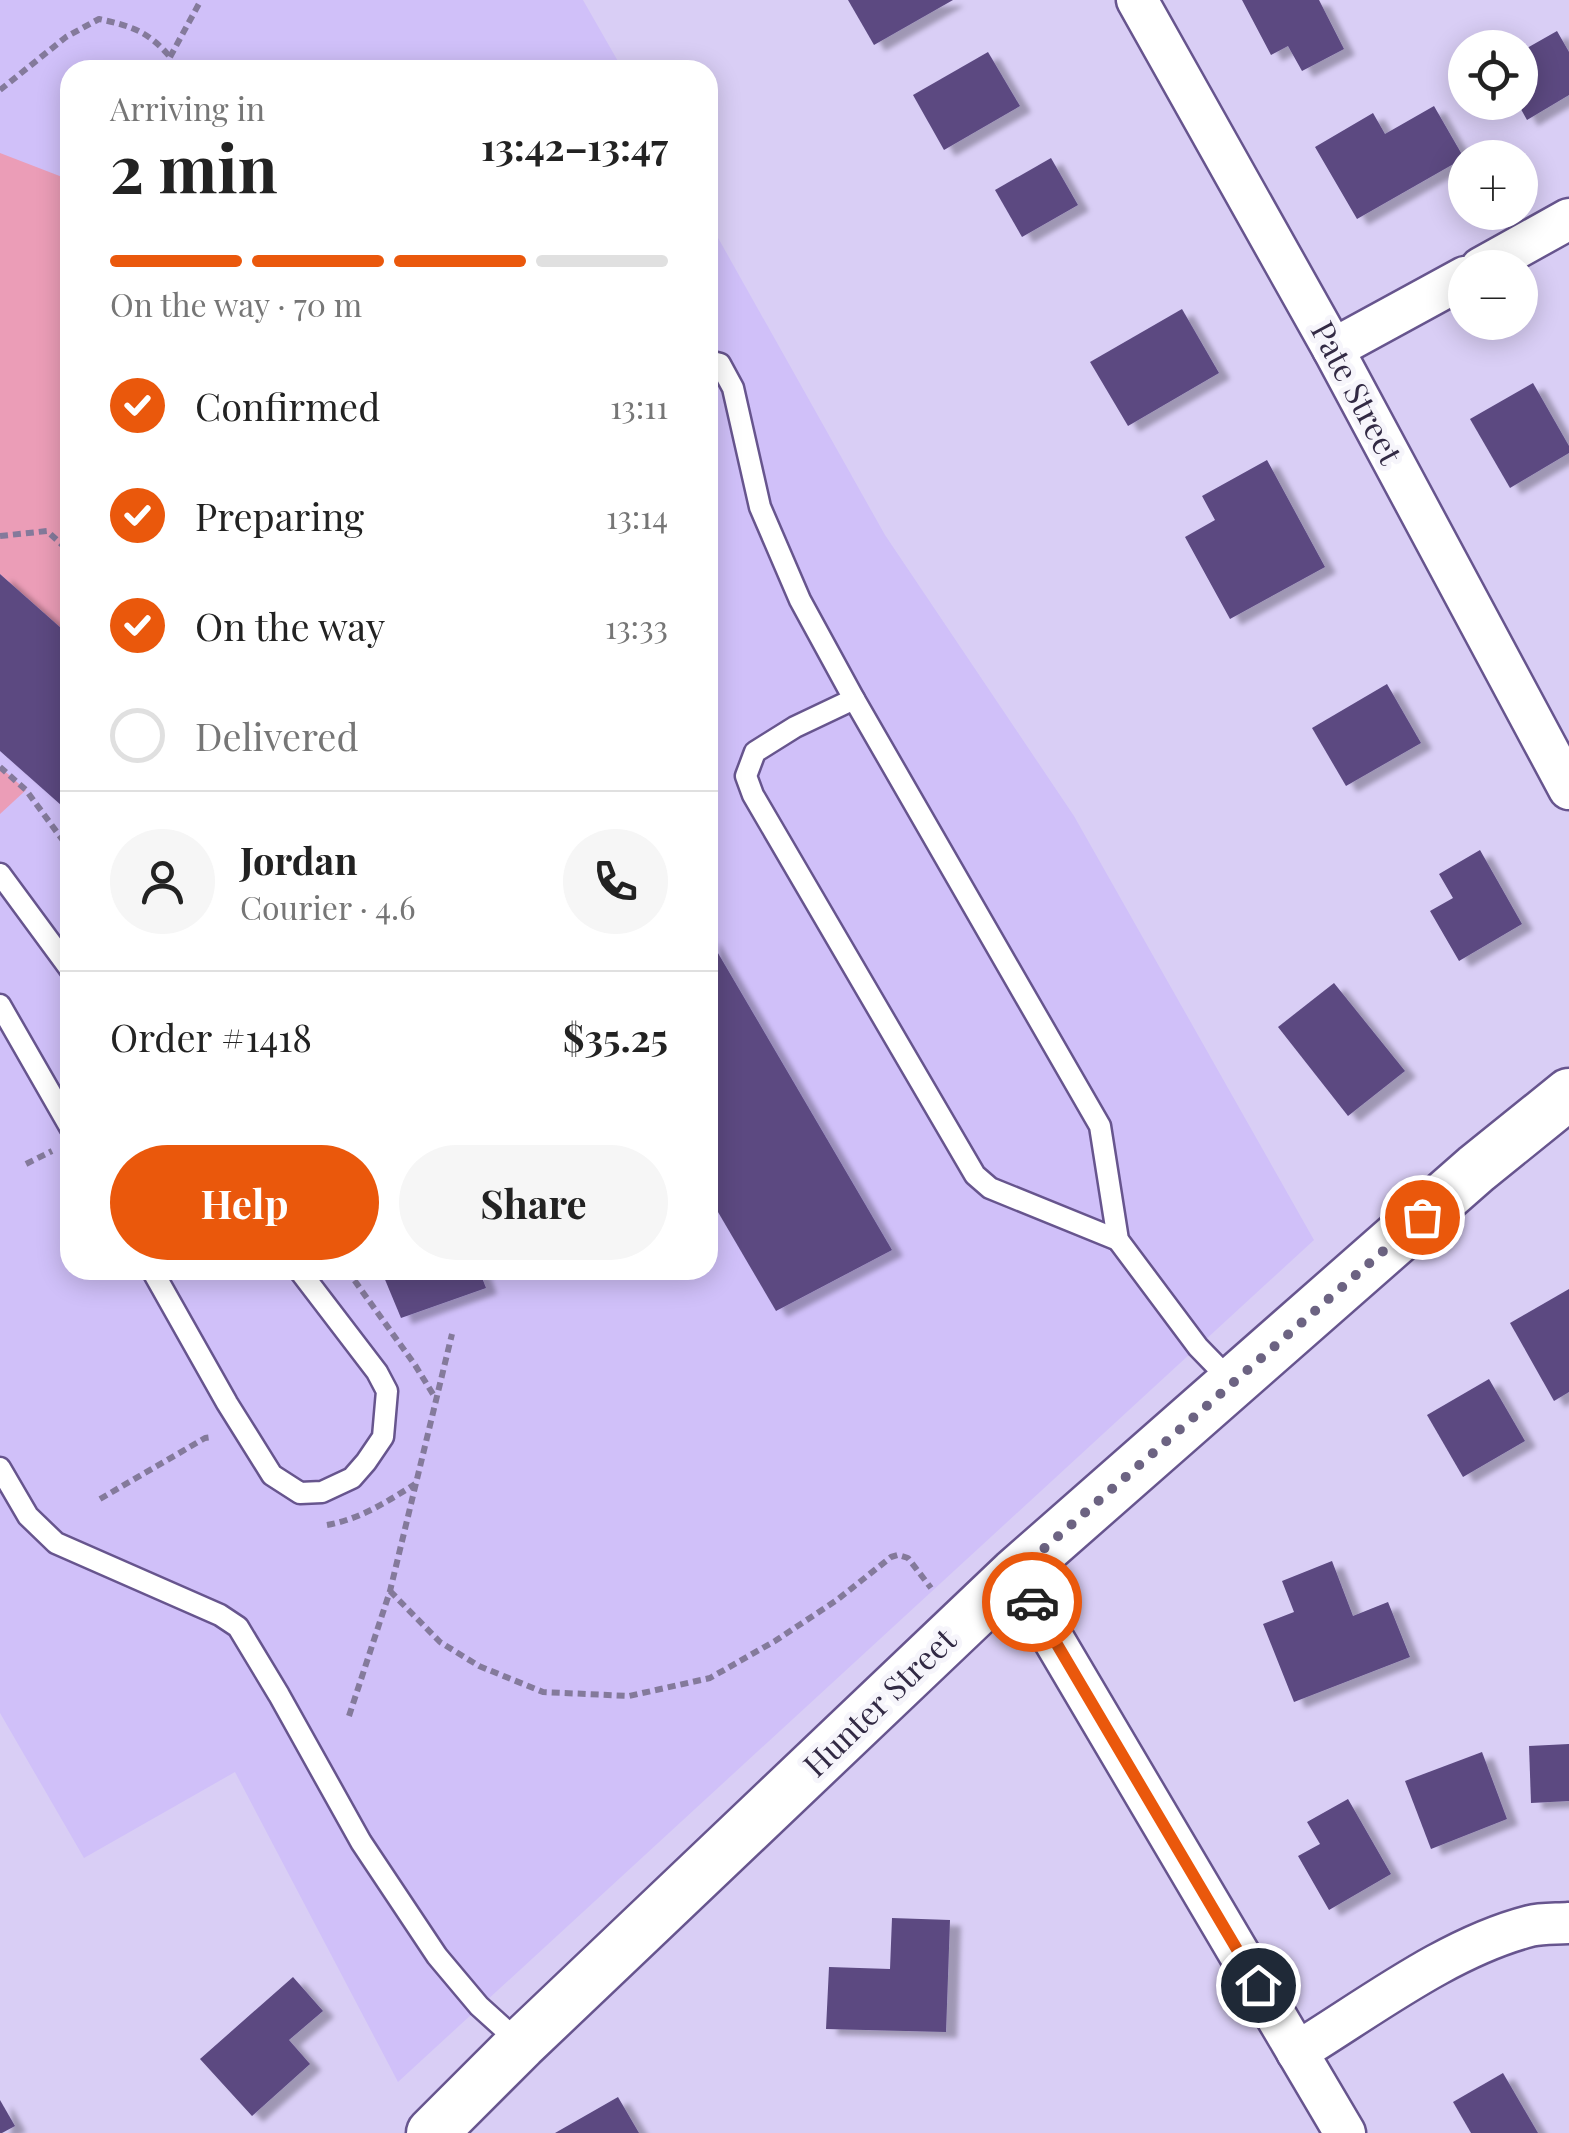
<!DOCTYPE html>
<html lang="en">
<head>
<meta charset="utf-8">
<style>
  body { margin:0; font-family:"Playfair Display",serif; background:#f6f6f6; color:#222; height:100vh; display:flex; flex-direction:column; font-size:38px; white-space:nowrap }
  * { box-sizing:border-box; margin:0 }
  p { font-size:32px; color:#767676 }
  .icon { flex:none; width:55px; height:55px; fill:none; stroke:currentColor; stroke-width:2; stroke-linecap:round; stroke-linejoin:round }
  .map { position:relative; flex:1; overflow:hidden }
  .drawer { position:absolute; left:60px; top:60px; width:658px; height:1220px; display:flex; flex-direction:column; background:#fff; border-radius:30px; box-shadow:0 5px 25px #0003 }
  .drawer>* { flex:none }
  .buttons { position:absolute; left:1448px; top:30px; display:grid; gap:20px }
  .buttons a { display:grid; place-items:center; width:90px; height:90px; border-radius:50%; background:#fff; box-shadow:0 5px 25px #0003; font-size:50px }
  .pin { position:absolute; display:grid; place-items:center; width:85px; height:85px; color:#fff; margin:-42px; border:5px solid #fff; border-radius:50%; box-shadow:0 2px 10px #0007 }
  .courier { position:absolute; display:grid; place-items:center; width:100px; height:100px; margin:-50px; border:8px solid #ea580c; border-radius:50%; background:#fff; color:#222; box-shadow:0 2px 12px #0007 }
  .headline em { font-style:normal; font-weight:700 }
  .headline div { display:flex; flex-direction:column-reverse }
  .headline { display:flex; align-items:center; justify-content:space-between; height:170px; padding:0 50px }
  h1 { font-size:65px; font-weight:700; line-height:75px }
  .bar { display:grid; grid-template-columns:repeat(4,1fr); gap:15px 10px; align-content:center; height:120px; padding:0 50px }
  .bar i { height:12px; border-radius:8px; background:#e0e0e0 }
  .bar .active { background:#ea580c }
  .bar p { grid-column:span 4 }
  .line { display:flex; align-items:center; gap:25px; padding:0 50px; border-top:2px solid #e0e0e0 }
  .line div { flex:1 }
  .round { display:grid; place-items:center; flex:none; width:105px; height:105px; border-radius:52px; background:#f6f6f6 }
  ol { padding:0 50px; list-style:none }
  li { display:flex; align-items:center; gap:30px; height:110px }
  li p { margin-inline-start:auto }
  li .icon { padding:10px; border-radius:50%; background:#ea580c; color:#fff; stroke-width:4 }
  li:last-child { color:#767676 }
  li i { width:55px; height:55px; border:5px solid #e0e0e0; border-radius:50% }
  .cta { display:flex; gap:20px; margin-top:auto; padding:20px 50px }
  .cta a { flex:1; height:115px; border-radius:60px; background:#ea580c; color:#fff; font-size:40px; font-weight:700; line-height:115px; text-align:center }
  .cta a+a { background:#f6f6f6; color:#222 }
  .map>svg:first-child { display:block }
  .built { fill:#d0c0f9 }
  .green { fill:#eb9db7 }
  .building { fill:#5b4981; filter:url(#shadow) }
  .lines { fill:none; stroke-linecap:round; stroke-linejoin:round }
  .service-casing { stroke:#67558e; stroke-width:25 }
  .minor-casing { stroke:#67558e; stroke-width:45 }
  .tertiary-casing { stroke:#67558e; stroke-width:55 }
  .path { stroke:#847a9b; stroke-width:6; stroke-dasharray:8 5; stroke-linecap:butt }
  .service { stroke:#fff; stroke-width:20 }
  .minor { stroke:#fff; stroke-width:40 }
  .tertiary { stroke:#fff; stroke-width:50 }
  .done { stroke:#6c6382; stroke-width:10; stroke-dasharray:0 18 }
  .route { stroke:#ea580c; stroke-width:12 }
  .labels { text-anchor:middle; stroke-width:10; stroke-linejoin:round; paint-order:stroke }
  .street-label { font-size:32px; fill:#322a44; stroke:#f6f5fb }
</style>
</head>
<body>
<div class="map">
<svg width="1569" height="2133" viewBox="0 0 1569 2133">
  <defs>
    <filter id="shadow"><feDropShadow dx="11" dy="6" stdDeviation="2.5" flood-color="#0004"/></filter>
  </defs>
  <rect width="100%" height="100%" fill="#d9cef5"/>
  <path class="built" d="M0 0H583L623 70H70V1270H708V220L885 535 1074 816 1314 1240 398 2082 235 1772 84 1858 0 1713Z"/>
  <g class="green">
    <path d="M0 153 70 180V636L0 574Z"/>
    <path d="M0 767 26 790 0 814Z"/>
  </g>
  <g class="building">
    <path d="M848 0H953L874 45Z"/>
    <path d="M1242 0H1319L1344 49 1302 71 1288 46 1271 55Z"/>
    <path d="M1557 31 1569 52V95L1527 120 1517 102H1520V52Z"/>
    <path d="M988 52 1020 106 944 150 913 95Z"/>
    <path d="M1434 106 1464 158 1357 219 1315 147 1373 113 1385 134Z"/>
    <path d="M1051 158 1078 205 1022 237 995 190Z"/>
    <path d="M1182 309 1219 373 1128 426 1090 362Z"/>
    <path d="M1533 383 1569 446V453L1510 488 1470 419Z"/>
    <path d="M1267 460 1325 567 1230 619 1185 537 1215 520 1202 496Z"/>
    <path d="M0 574 70 636V813L0 751Z"/>
    <path d="M1387 684 1421 743 1346 786 1312 728Z"/>
    <path d="M1480 850 1522 924 1459 961 1430 911 1453 898 1439 874Z"/>
    <path d="M708 936 892 1250 776 1311 708 1195Z"/>
    <path d="M1334 983 1405 1071 1348 1116 1278 1027Z"/>
    <path d="M381 1270H479L486 1288 401 1318Z"/>
    <path d="M1569 1289V1392L1554 1401 1510 1323Z"/>
    <path d="M1489 1379 1525 1441 1463 1477 1427 1415Z"/>
    <path d="M1332 1561 1353 1616 1388 1602 1410 1657 1294 1702 1263 1624 1294 1612 1282 1581Z"/>
    <path d="M1569 1744V1801L1531 1803 1529 1746Z"/>
    <path d="M1482 1752 1507 1819 1431 1849 1405 1781Z"/>
    <path d="M1348 1799 1391 1874 1329 1910 1298 1856 1320 1844 1307 1822Z"/>
    <path d="M892 1918 950 1920 946 2032 826 2029 829 1967 890 1969Z"/>
    <path d="M293 1977 323 2011 289 2040 310 2064 252 2116 200 2059Z"/>
    <path d="M1503 2073 1538 2133H1471L1453 2102Z"/>
    <path d="M618 2097 639 2133H555Z"/>
    <path d="M0 2100 15 2126 2 2133H0Z"/>
  </g>
  <g class="lines">
    <g class="service-casing">
      <g id="service">
        <path d="M708 361 720 364 733 388 760 507 800 600 854 699 1100 1126 1118 1240 1198 1347 1233 1383"/>
        <path d="M854 699 795 727 755 752 746 776 753 795 975 1175 990 1188 1118 1240"/>
        <path d="M0 874 70 969"/>
        <path d="M0 1005 70 1127"/>
        <path d="M152 1270 227 1403 272 1475 300 1493 322 1492 352 1478 366 1462 383 1437 387 1391 377 1372 299 1270"/>
        <path d="M0 1468 28 1516 56 1543 220 1615 238 1627 279 1695 361 1842 437 1956 479 2006 521 2044"/>
      </g>
    </g>
    <g class="minor-casing">
      <g id="minor">
        <path d="M1137 0 1333 349 1569 789"/>
        <path d="M1481 268 1569 219"/>
        <path d="M1333 349 1465 277"/>
        <path d="M1015 1574 1345 2133"/>
        <path d="M1297 2052C1369 2008 1448 1947 1530 1926 1542 1923 1556 1924 1569 1923"/>
      </g>
    </g>
    <g class="tertiary-casing">
      <path id="tertiary" d="M432 2133 521 2044 1015 1574 1476 1169 1569 1094"/>
    </g>
    <g class="path">
      <path d="M170 70V57L201 0"/>
      <path d="M0 90 66 37 99 19C131 26 148 31 170 57"/>
      <path d="M0 536 47 531 70 552"/>
      <path d="M0 767 26 790 70 850"/>
      <path d="M26 1164 52 1151"/>
      <path d="M347 1270 415 1365 436 1399"/>
      <path d="M100 1499 205 1438 212 1437"/>
      <path d="M327 1525C360 1519 387 1502 415 1484"/>
      <path d="M390 1591 440 1642 479 1666 543 1692 629 1696 710 1678 775 1641 837 1600 891 1557 898 1555 908 1558 931 1588"/>
      <path d="M349 1716 390 1591 452 1334"/>
    </g>
    <use href="#service" class="service"/>
    <use href="#minor" class="minor"/>
    <use href="#tertiary" class="tertiary"/>
  </g>
  <g class="lines">
    <path class="done" d="M1032 1602 1015 1574 1422 1217"/>
    <path class="route" d="M1032 1602 1258 1985"/>
  </g>
  <g class="labels">
    <g class="street-label">
      <text transform="translate(1356 393) rotate(62)" y="11">Pate Street</text>
      <text transform="translate(880 1703) rotate(-44)" y="11">Hunter Street</text>
    </g>
  </g>
</svg>
<div class="buttons">
<a><svg class="icon" aria-label="locate" viewBox="0 0 24 24"><circle cx="12" cy="12" r="6"/><path d="M12 2v4M12 18v4M2 12h4M18 12h4"/></svg></a>
<a>+</a>
<a>−</a>
</div>
<div class="pin" style="left:1422px;top:1217px;background:#ea580c"><svg class="icon" aria-label="bag" viewBox="0 0 24 24"><path d="M5 8h14l-1 12H6zM9 8a3 3 0 0 1 6 0"/></svg></div>
<div class="pin" style="left:1258px;top:1985px;background:#1f2937"><svg class="icon" aria-label="home" viewBox="0 0 24 24"><path d="M3 11l9-7 9 7M6 9v11h12V9"/></svg></div>
<div class="courier" style="left:1032px;top:1602px"><svg class="icon" aria-label="car" viewBox="0 0 24 24"><path d="M5 17H2v-5l4-1 3-4h7l3 4 3 1v5h-3M9 17h6M6 11h13"/><circle cx="7" cy="17" r="2"/><circle cx="17" cy="17" r="2"/></svg></div>
<section class="drawer">
<div class="headline"><div><h1>2 min</h1><p>Arriving in</p></div><em>13:42–13:47</em></div>
<div class="bar"><i class="active"></i><i class="active"></i><i class="active"></i><i></i><p>On the way · 70 m</p></div>
<ol>
<li><svg class="icon" aria-label="check" viewBox="0 0 24 24"><path d="M5 12l5 5 9-10"/></svg>Confirmed<p>13:11</p></li>
<li><svg class="icon" aria-label="check" viewBox="0 0 24 24"><path d="M5 12l5 5 9-10"/></svg>Preparing<p>13:14</p></li>
<li><svg class="icon" aria-label="check" viewBox="0 0 24 24"><path d="M5 12l5 5 9-10"/></svg>On the way<p>13:33</p></li>
<li><i></i>Delivered</li>
</ol>
<div class="line" style="height:180px"><a class="round"><svg class="icon" aria-label="person" viewBox="0 0 24 24"><circle cx="12" cy="8" r="4"/><path d="M4 21q1-7 8-7t8 7"/></svg></a><div><b>Jordan</b><p>Courier · 4.6</p></div><a class="round"><svg class="icon" aria-label="phone" viewBox="0 0 24 24"><path d="M5 4h4l2 5-3 2q2 4 5 5l2-3 5 2v4C11 20 4 13 5 4z"/></svg></a></div>
<div class="line" style="height:130px"><div>Order #1418</div><b>$35.25</b></div>
<div class="cta"><a>Help</a><a>Share</a></div>
</section>
</div>
</body>
</html>
